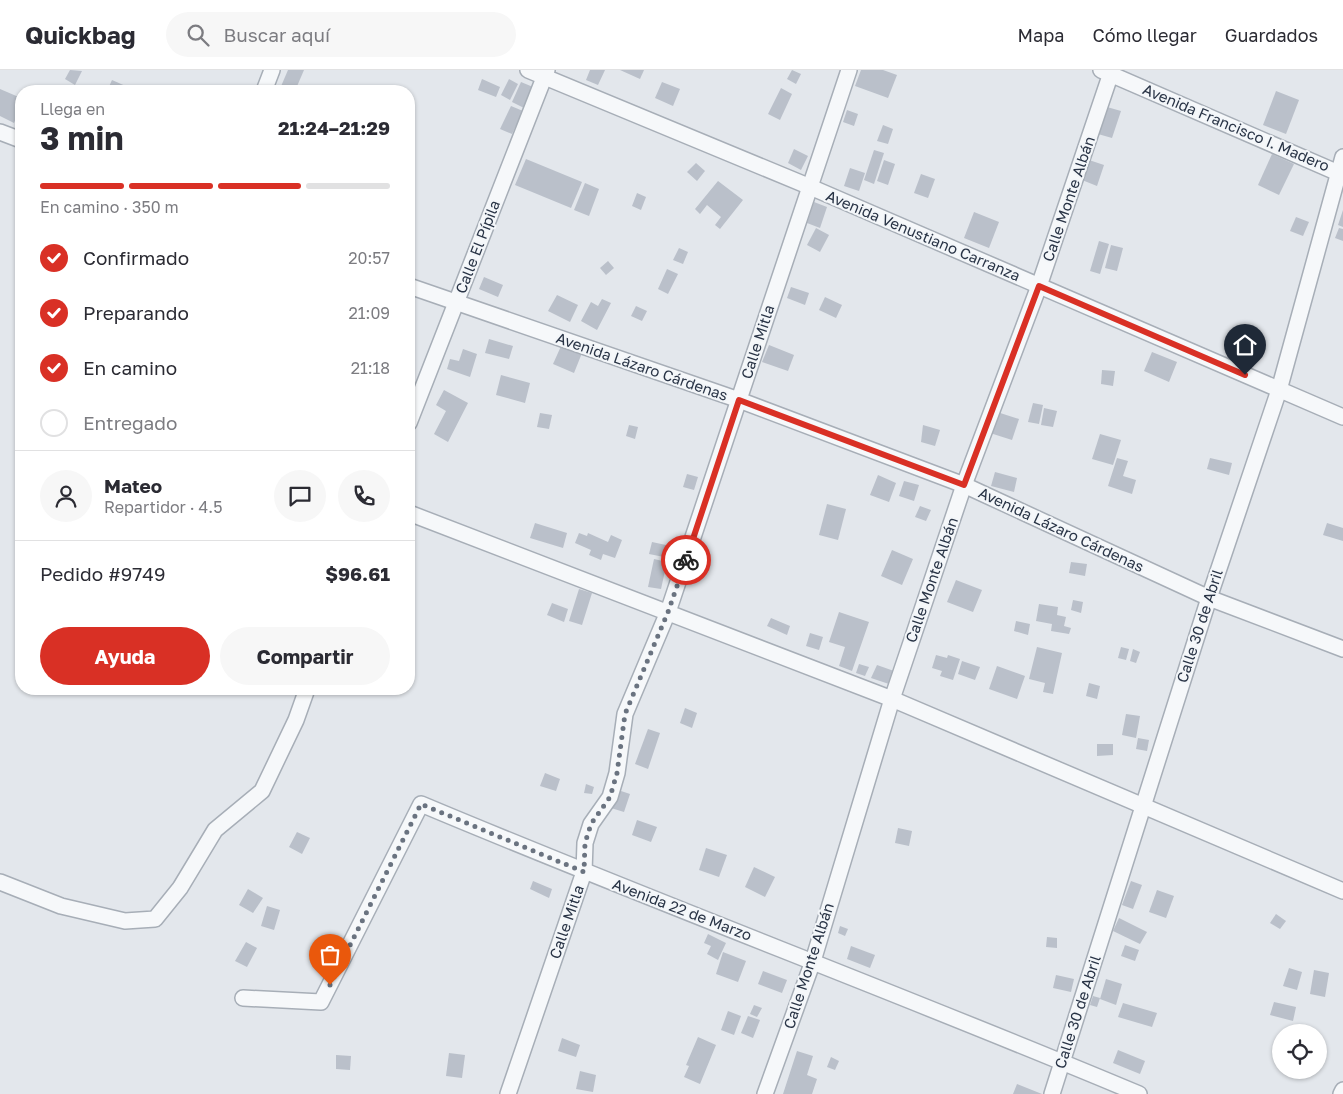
<!DOCTYPE html>
<html lang="es">
<head>
<meta charset="utf-8">
<style>
  body { margin:0; font-family:"Golos Text",sans-serif; background:#f7f7f7; color:#2b2b33; height:100vh; display:flex; flex-direction:column; font-size:19px; white-space:nowrap }
  * { box-sizing:border-box; margin:0 }
  p { font-size:16px; color:#7c7c81 }
  .icon { flex:none; width:28px; height:28px; fill:none; stroke:currentColor; stroke-width:2; stroke-linecap:round; stroke-linejoin:round }
  .map { position:relative; flex:1; overflow:hidden }
  .sheet { position:absolute; left:15px; top:15px; width:400px; height:610px; display:flex; flex-direction:column; background:#fff; border-radius:20px; box-shadow:0 1px 4px #0004 }
  .sheet>* { flex:none }
  .buttons { position:absolute; left:1272px; top:954px; display:grid; gap:10px }
  .buttons a { display:grid; place-items:center; width:55px; height:55px; border-radius:50%; background:#fff; box-shadow:0 1px 4px #0004; font-size:25px }
  .pin { position:absolute; display:grid; place-items:center; width:42px; height:42px; color:#fff; margin:-51px -21px; border-radius:50% 50% 50% 0; rotate:-45deg; box-shadow:0 0 5px #0007 }
  .pin .icon { rotate:45deg }
  .courier { position:absolute; display:grid; place-items:center; width:50px; height:50px; margin:-25px; border:4px solid #d93025; border-radius:50%; background:#fff; color:#222; box-shadow:0 1px 6px #0007 }
  .overview em { font-style:normal; font-weight:700 }
  .overview div { display:flex; flex-direction:column-reverse }
  .overview { display:flex; align-items:center; justify-content:space-between; height:85px; padding:0 25px }
  h1 { font-size:32px; font-weight:700; line-height:38px }
  .bar { display:grid; grid-template-columns:repeat(4,1fr); gap:8px 5px; align-content:center; height:60px; padding:0 25px }
  .bar i { height:6px; border-radius:4px; background:#e1e1e2 }
  .bar .selected { background:#d93025 }
  .bar p { grid-column:span 4 }
  .line { display:flex; align-items:center; gap:12px; padding:0 25px; border-top:1px solid #e1e1e2 }
  .line div { flex:1 }
  .round { display:grid; place-items:center; flex:none; width:52px; height:52px; border-radius:26px; background:#f7f7f7 }
  ol { padding:0 25px; list-style:none }
  li { display:flex; align-items:center; gap:15px; height:55px }
  li p { margin-inline-start:auto }
  li .icon { padding:5px; border-radius:50%; background:#d93025; color:#fff; stroke-width:4 }
  li:last-child { color:#7c7c81 }
  li i { width:28px; height:28px; border:2px solid #e1e1e2; border-radius:50% }
  .cta { display:flex; gap:10px; margin-top:auto; padding:10px 25px }
  .cta a { flex:1; height:58px; border-radius:30px; background:#d93025; color:#fff; font-size:20px; font-weight:700; line-height:58px; text-align:center }
  .cta a+a { background:#f7f7f7; color:#2b2b33 }
  header { display:flex; align-items:center; gap:30px; box-sizing:border-box; height:70px; padding:0 25px; background:#fff; border-bottom:1px solid #e1e1e2 }
  header strong { font-size:24px }
  nav { display:flex; gap:28px; margin-inline-start:auto; font-size:18px }
  .search { width:350px; height:45px; background:#f7f7f7; display:flex; align-items:center; gap:12px; box-sizing:border-box; padding:0 18px; border-radius:28px; color:#7c7c81; font-size:19px }
  .map>svg:first-child { display:block }
  .building { fill:#bac0ca }
  .lines { fill:none; stroke-linecap:round; stroke-linejoin:round }
  .minor-casing { stroke:#a7aeb7; stroke-width:18 }
  .minor { stroke:#f6f8fa; stroke-width:15 }
  .done { stroke:#6a7380; stroke-width:5; stroke-dasharray:0 9 }
  .route { stroke:#d93025; stroke-width:6 }
  .labels { text-anchor:middle; stroke-width:4; stroke-linejoin:round; paint-order:stroke }
  .street-label { font-size:15px; fill:#293446; stroke:#f3f6f9 }
</style>
</head>
<body>
<header>
<strong>Quickbag</strong>
<div class="search"><svg class="icon" aria-label="search" viewBox="0 0 24 24"><circle cx="10" cy="10" r="6"/><path d="M15 15l6 6"/></svg>Buscar aquí</div>
<nav><a>Mapa</a><a>Cómo llegar</a><a>Guardados</a></nav>
</header>
<div class="map">
<svg width="1343" height="1024" viewBox="0 0 1343 1024">
  <rect width="100%" height="100%" fill="#e3e7ec"/>
  <g class="building">
    <path d="M70 0 82 1 75 15 65 9Z"/>
    <path d="M288 0H304L295 21H279Z"/>
    <path d="M590 0H605L598 15 586 10Z"/>
    <path d="M620 0H644L640 9Z"/>
    <path d="M792 0 801 4 796 14 787 9Z"/>
    <path d="M861 0H883L897 5 888 28 855 16Z"/>
    <path d="M482 9 500 17 496 27 478 20Z"/>
    <path d="M509 9 518 14 510 30 501 25Z"/>
    <path d="M112 10 137 21H107Z"/>
    <path d="M521 12 533 17 524 38 512 32Z"/>
    <path d="M662 12 680 19 673 36 655 28Z"/>
    <path d="M65 15 81 21H62Z"/>
    <path d="M781 18 792 24 780 50 768 44Z"/>
    <path d="M0 19 21 28V36L14 53 0 46Z"/>
    <path d="M1276 21 1299 30 1286 64 1263 55Z"/>
    <path d="M511 36 523 41 512 64 500 59Z"/>
    <path d="M1107 37 1121 41 1112 68 1098 64Z"/>
    <path d="M847 40 858 44 854 56 843 52Z"/>
    <path d="M883 55 893 59 888 74 877 71Z"/>
    <path d="M794 79 808 86 801 100 788 93Z"/>
    <path d="M874 80 884 83 874 114 864 110Z"/>
    <path d="M1272 84 1294 94 1279 125 1258 115Z"/>
    <path d="M526 89 582 112 571 138 515 115Z"/>
    <path d="M884 90 895 94 888 115 877 111Z"/>
    <path d="M1089 90 1104 95 1097 116 1082 110Z"/>
    <path d="M696 93 705 101 697 111 687 102Z"/>
    <path d="M850 98 865 103 859 121 844 116Z"/>
    <path d="M921 104 935 109 928 128 914 123Z"/>
    <path d="M718 111 743 130 720 159 715 155 721 147 707 135 700 144 695 139Z"/>
    <path d="M585 113 599 119 589 146 574 140Z"/>
    <path d="M637 123 646 127 641 140 632 136Z"/>
    <path d="M814 132 827 137 820 158 807 153Z"/>
    <path d="M1343 140V157L1338 155Z"/>
    <path d="M974 142 999 152 989 178 964 168Z"/>
    <path d="M1296 147 1309 152 1303 166 1290 161Z"/>
    <path d="M816 158 829 165 820 182 807 175Z"/>
    <path d="M1339 158 1343 159V171L1335 168Z"/>
    <path d="M1099 171 1109 174 1100 204 1090 201Z"/>
    <path d="M1111 175 1123 178 1117 201 1105 198Z"/>
    <path d="M679 178 688 182 683 194 673 190Z"/>
    <path d="M608 191 614 198 606 205 600 198Z"/>
    <path d="M667 199 678 204 668 224 658 219Z"/>
    <path d="M484 207 503 215 498 227 479 219Z"/>
    <path d="M791 217 809 223 805 235 787 228Z"/>
    <path d="M557 225 578 235 570 252 548 241Z"/>
    <path d="M825 227 842 235 836 248 819 240Z"/>
    <path d="M602 229 611 233 597 260 581 251 591 232 598 236Z"/>
    <path d="M636 236 647 241 642 251 631 246Z"/>
    <path d="M489 269 513 276 509 289 485 283Z"/>
    <path d="M562 274 582 283 574 303 553 294Z"/>
    <path d="M769 275 794 285 788 301 762 292Z"/>
    <path d="M463 279 477 284 470 307 447 299 450 289 459 291Z"/>
    <path d="M1152 282 1177 292 1169 312 1144 301Z"/>
    <path d="M1102 300 1115 301 1113 316 1101 314Z"/>
    <path d="M501 305 530 313 525 333 496 325Z"/>
    <path d="M444 320 468 333 448 372 434 364 446 341 436 335Z"/>
    <path d="M1033 333 1043 335 1039 354 1028 352Z"/>
    <path d="M1044 338 1057 341 1053 357 1041 355Z"/>
    <path d="M997 342 1019 349 1012 370 990 363Z"/>
    <path d="M540 343 552 345 549 359 537 357Z"/>
    <path d="M629 355 638 357 635 369 626 366Z"/>
    <path d="M923 355 940 360 935 376 921 372Z"/>
    <path d="M1100 364 1121 370 1113 395 1092 389Z"/>
    <path d="M1117 388 1128 391 1123 406 1136 410 1132 424 1108 416Z"/>
    <path d="M1210 388 1232 393 1229 405 1207 399Z"/>
    <path d="M995 402 1017 408 1014 422 991 416Z"/>
    <path d="M687 404 698 407 694 420 683 417Z"/>
    <path d="M878 405 896 413 889 432 870 425Z"/>
    <path d="M904 411 919 415 914 431 899 426Z"/>
    <path d="M827 434 846 439 838 470 819 465Z"/>
    <path d="M920 436 931 440 926 451 915 447Z"/>
    <path d="M535 453 567 463 563 478 530 468Z"/>
    <path d="M1327 453 1343 458V471L1323 465Z"/>
    <path d="M579 463 587 466 588 463 608 472 611 465 622 470 615 488 603 484 601 490 589 485 591 480 575 473Z"/>
    <path d="M652 472 666 475 664 487 649 484Z"/>
    <path d="M892 480 913 489 902 515 881 506Z"/>
    <path d="M654 489 667 492 661 519 648 517Z"/>
    <path d="M1071 492 1087 494 1085 506 1069 503Z"/>
    <path d="M956 510 982 520 973 542 947 532Z"/>
    <path d="M579 519 592 523 582 555 569 551Z"/>
    <path d="M1073 530 1083 532 1081 543 1071 540Z"/>
    <path d="M552 533 568 539 564 552 547 545Z"/>
    <path d="M1039 534 1058 537 1057 545 1066 547 1064 556 1071 558 1069 564 1051 561 1052 554 1036 551Z"/>
    <path d="M839 542 869 552 852 601 839 596 845 577 829 572Z"/>
    <path d="M771 548 790 556 787 565 767 556Z"/>
    <path d="M1016 551 1030 554 1028 565 1014 561Z"/>
    <path d="M810 563 823 567 819 580 806 576Z"/>
    <path d="M1037 577 1062 583 1053 624 1043 622 1045 613 1029 609Z"/>
    <path d="M1121 577 1129 579 1126 590 1118 588Z"/>
    <path d="M1133 579 1140 582 1136 593 1130 591Z"/>
    <path d="M936 585 947 588 948 585 960 589 953 610 940 606 942 601 932 598Z"/>
    <path d="M962 591 980 597 975 610 958 604Z"/>
    <path d="M859 594 869 597 865 606 856 603Z"/>
    <path d="M877 595 894 601 889 614 871 608Z"/>
    <path d="M997 596 1025 606 1017 629 989 619Z"/>
    <path d="M1089 613 1100 616 1097 629 1086 626Z"/>
    <path d="M685 638 697 643 692 658 680 653Z"/>
    <path d="M1126 644 1140 646 1136 668 1122 665Z"/>
    <path d="M648 659 660 663 648 699 635 694Z"/>
    <path d="M1138 668 1149 670 1147 681 1136 679Z"/>
    <path d="M1097 674H1113V685L1097 686Z"/>
    <path d="M545 703 560 709 556 721 540 716Z"/>
    <path d="M586 714 594 717 592 724 584 723Z"/>
    <path d="M618 720 630 724 624 742 611 738Z"/>
    <path d="M637 750 657 757 651 772 632 765Z"/>
    <path d="M898 758 912 761 909 776 895 773Z"/>
    <path d="M297 762 310 768 302 784 289 777Z"/>
    <path d="M706 778 727 785 719 807 699 800Z"/>
    <path d="M754 797 775 807 765 827 745 817Z"/>
    <path d="M533 811 552 819 549 828 530 819Z"/>
    <path d="M1131 811 1142 815 1133 839 1122 835Z"/>
    <path d="M248 819 263 828 253 843 239 835Z"/>
    <path d="M1157 820 1174 826 1166 848 1149 842Z"/>
    <path d="M267 836 280 840 274 860 261 856Z"/>
    <path d="M1276 844 1286 851 1280 859 1270 853Z"/>
    <path d="M1119 848 1147 862 1140 874 1113 861Z"/>
    <path d="M840 856 848 859 845 866 838 863Z"/>
    <path d="M708 864 726 873 718 890 707 884 711 876 704 873Z"/>
    <path d="M1047 867 1057 868V878L1046 877Z"/>
    <path d="M246 872 257 878 247 897 235 891Z"/>
    <path d="M1125 875 1139 880 1135 891 1121 886Z"/>
    <path d="M851 876 875 885 870 898 847 889Z"/>
    <path d="M723 882 746 891 738 912 716 904Z"/>
    <path d="M1289 898 1302 902 1297 920 1283 916Z"/>
    <path d="M1314 900 1329 903 1325 927 1310 924Z"/>
    <path d="M763 901 787 910 782 923 758 914Z"/>
    <path d="M1056 905 1074 909 1071 922 1053 918Z"/>
    <path d="M1106 909 1122 914 1116 935 1100 929Z"/>
    <path d="M1093 926 1100 928 1097 937 1090 935Z"/>
    <path d="M1274 932 1296 937 1293 951 1270 945Z"/>
    <path d="M1123 933 1157 943 1152 957 1118 947Z"/>
    <path d="M754 935 762 938 757 947 750 944Z"/>
    <path d="M728 941 741 946 734 965 721 960Z"/>
    <path d="M748 946 760 950 753 968 741 963Z"/>
    <path d="M698 967 716 975 700 1014 684 1007 689 996 686 995Z"/>
    <path d="M562 968 580 975 576 987 558 981Z"/>
    <path d="M1118 980 1145 991 1140 1004 1113 993Z"/>
    <path d="M797 981 813 986 807 1005 817 1009 812 1024H783Z"/>
    <path d="M449 983 465 985 462 1008 446 1006Z"/>
    <path d="M336 985 351 986 350 1000 336 999Z"/>
    <path d="M831 987 839 991 835 1000 827 997Z"/>
    <path d="M580 1001 596 1005 593 1022 576 1019Z"/>
    <path d="M1017 1014 1042 1024H1013Z"/>
  </g>
  <g class="lines">
    <g class="minor-casing">
      <g id="minor">
        <path d="M528 0 808 116 1343 347"/>
        <path d="M1101 0 1343 105"/>
        <path d="M264 21 272 0"/>
        <path d="M0 62 21 70"/>
        <path d="M409 216 739 330 964 415 1209 528 1343 579"/>
        <path d="M409 353 547 0"/>
        <path d="M409 443 892 629 1343 821"/>
        <path d="M0 812 61 836 125 851 155 849 180 818 215 760 262 721 296 650 307 619"/>
        <path d="M243 928 321 932 421 734C659 834 901 924 1139 1024"/>
        <path d="M508 1024 584 802 585 773 591 754 610 727 617 703 625 644 668 542 849 0"/>
        <path d="M765 1024 813 891 892 629 964 415 1039 216 1112 0"/>
        <path d="M1052 1024 1209 528 1279 320 1343 87"/>
        <path d="M1341 1024 1343 1020"/>
      </g>
    </g>
    <use href="#minor" class="minor"/>
  </g>
  <g class="lines">
    <path class="done" d="M330 915 421 734 584 802 585 773 591 754 610 727 617 703 625 644 668 542 686 490"/>
    <path class="route" d="M686 490 739 330 964 415 1039 216 1245 305"/>
  </g>
  <g class="labels">
    <g class="street-label">
      <text transform="translate(1236 58) rotate(23)" y="5">Avenida Francisco I. Madero</text>
      <text transform="translate(1069 129) rotate(-71)" y="5">Calle Monte Albán</text>
      <text transform="translate(923 166) rotate(23)" y="5">Avenida Venustiano Carranza</text>
      <text transform="translate(478 177) rotate(-69)" y="5">Calle El Pípila</text>
      <text transform="translate(758 272) rotate(-72)" y="5">Calle Mitla</text>
      <text transform="translate(642 297) rotate(19)" y="5">Avenida Lázaro Cárdenas</text>
      <text transform="translate(1061 460) rotate(25)" y="5">Avenida Lázaro Cárdenas</text>
      <text transform="translate(932 510) rotate(-71)" y="5">Calle Monte Albán</text>
      <text transform="translate(1200 556) rotate(-72)" y="5">Calle 30 de Abril</text>
      <text transform="translate(682 840) rotate(21)" y="5">Avenida 22 de Marzo</text>
      <text transform="translate(567 852) rotate(-71)" y="5">Calle Mitla</text>
      <text transform="translate(809 896) rotate(-72)" y="5">Calle Monte Albán</text>
      <text transform="translate(1078 942) rotate(-72)" y="5">Calle 30 de Abril</text>
    </g>
  </g>
</svg>
<div class="buttons">
<a><svg class="icon" aria-label="locate" viewBox="0 0 24 24"><circle cx="12" cy="12" r="6"/><path d="M12 2v4M12 18v4M2 12h4M18 12h4"/></svg></a>
</div>
<div class="pin" style="left:330px;top:915px;background:#ea580c"><svg class="icon" aria-label="bag" viewBox="0 0 24 24"><path d="M5 8h14l-1 12H6zM9 8a3 3 0 0 1 6 0"/></svg></div>
<div class="pin" style="left:1245px;top:305px;background:#1f2937"><svg class="icon" aria-label="home" viewBox="0 0 24 24"><path d="M3 11l9-7 9 7M6 9v11h12V9"/></svg></div>
<div class="courier" style="left:686px;top:490px"><svg class="icon" aria-label="bike" viewBox="0 0 24 24"><circle cx="6" cy="16" r="4"/><circle cx="18" cy="16" r="4"/><path d="M6 16l4-8h5l3 8M10 8l3 8H6M13 5h3"/></svg></div>
<section class="sheet">
<div class="overview"><div><h1>3 min</h1><p>Llega en</p></div><em>21:24–21:29</em></div>
<div class="bar"><i class="selected"></i><i class="selected"></i><i class="selected"></i><i></i><p>En camino · 350 m</p></div>
<ol>
<li><svg class="icon" aria-label="check" viewBox="0 0 24 24"><path d="M5 12l5 5 9-10"/></svg>Confirmado<p>20:57</p></li>
<li><svg class="icon" aria-label="check" viewBox="0 0 24 24"><path d="M5 12l5 5 9-10"/></svg>Preparando<p>21:09</p></li>
<li><svg class="icon" aria-label="check" viewBox="0 0 24 24"><path d="M5 12l5 5 9-10"/></svg>En camino<p>21:18</p></li>
<li><i></i>Entregado</li>
</ol>
<div class="line" style="height:90px"><a class="round"><svg class="icon" aria-label="person" viewBox="0 0 24 24"><circle cx="12" cy="8" r="4"/><path d="M4 21q1-7 8-7t8 7"/></svg></a><div><b>Mateo</b><p>Repartidor · 4.5</p></div><a class="round"><svg class="icon" aria-label="chat" viewBox="0 0 24 24"><path d="M4 5h16v11H9l-5 4z"/></svg></a><a class="round"><svg class="icon" aria-label="phone" viewBox="0 0 24 24"><path d="M5 4h4l2 5-3 2q2 4 5 5l2-3 5 2v4C11 20 4 13 5 4z"/></svg></a></div>
<div class="line" style="height:65px"><div>Pedido #9749</div><b>$96.61</b></div>
<div class="cta"><a>Ayuda</a><a>Compartir</a></div>
</section>
</div>
</body>
</html>
